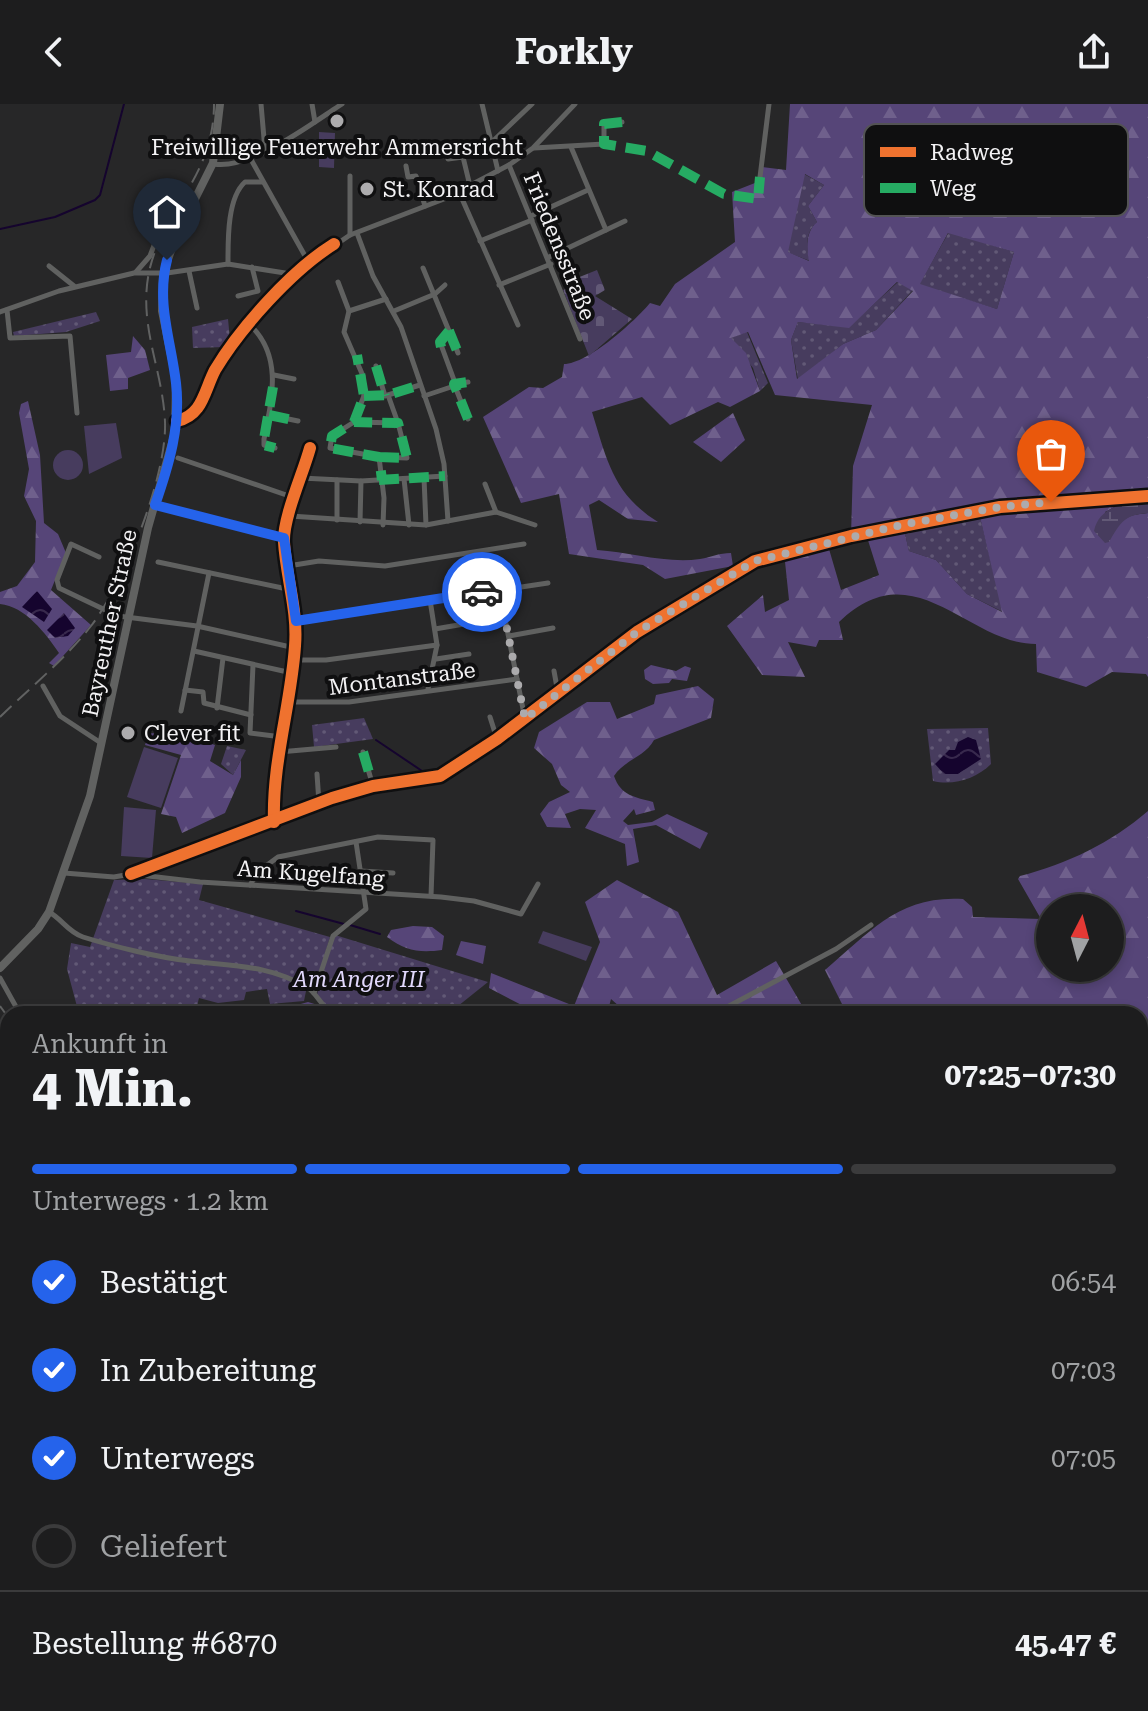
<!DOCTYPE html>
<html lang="de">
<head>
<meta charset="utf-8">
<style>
  body { margin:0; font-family:"Roboto Serif",serif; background:#252627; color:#f1f3f6; height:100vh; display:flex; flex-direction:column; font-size:30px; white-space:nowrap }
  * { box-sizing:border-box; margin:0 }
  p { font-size:26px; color:#a0a2a4 }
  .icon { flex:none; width:44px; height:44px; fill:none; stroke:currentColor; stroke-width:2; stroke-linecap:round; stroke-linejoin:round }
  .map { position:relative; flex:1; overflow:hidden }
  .sheet { position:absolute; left:0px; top:902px; width:1148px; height:706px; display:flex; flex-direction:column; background:#1d1d1e; border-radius:24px 24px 0 0; box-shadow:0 4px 12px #0003,0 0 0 2px #3b3b3c }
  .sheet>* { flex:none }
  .needle { width:52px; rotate:6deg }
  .fabs { position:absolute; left:1036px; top:790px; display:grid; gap:16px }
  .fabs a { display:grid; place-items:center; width:88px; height:88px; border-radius:50%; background:#1d1d1e; box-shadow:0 4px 12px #0003,0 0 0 2px #3b3b3c; font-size:40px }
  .pin { position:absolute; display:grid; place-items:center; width:68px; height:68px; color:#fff; margin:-82px -34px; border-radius:50% 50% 50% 0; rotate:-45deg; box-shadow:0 0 8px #0007 }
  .pin .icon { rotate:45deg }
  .courier { position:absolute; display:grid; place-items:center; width:80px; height:80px; margin:-40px; border:6px solid #2563eb; border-radius:50%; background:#fff; color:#222; box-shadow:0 2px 10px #0007 }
  .head em { font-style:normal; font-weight:700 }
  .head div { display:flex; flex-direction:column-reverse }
  .head { display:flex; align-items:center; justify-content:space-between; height:136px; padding:0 32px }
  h1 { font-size:52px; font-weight:700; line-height:60px }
  .bar { display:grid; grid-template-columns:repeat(4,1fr); gap:12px 8px; align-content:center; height:96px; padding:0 32px }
  .bar i { height:10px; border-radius:6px; background:#3b3b3c }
  .bar .current { background:#2563eb }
  .bar p { grid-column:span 4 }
  .line { display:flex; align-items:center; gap:20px; padding:0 32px; border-top:2px solid #3b3b3c }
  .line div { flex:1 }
  ol { padding:0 32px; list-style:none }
  li { display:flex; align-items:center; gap:24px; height:88px }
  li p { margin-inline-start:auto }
  li .icon { padding:8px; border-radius:50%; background:#2563eb; color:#fff; stroke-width:4 }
  li:last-child { color:#a0a2a4 }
  li i { width:44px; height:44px; border:4px solid #3b3b3c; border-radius:50% }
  header { display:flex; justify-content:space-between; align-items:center; height:104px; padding:0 32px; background:#1d1d1e; font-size:36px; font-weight:700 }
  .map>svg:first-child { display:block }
  .green { fill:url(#green-dots) }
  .forest { fill:url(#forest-firs); fill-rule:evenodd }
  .wetland { fill:url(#wetland-marsh) }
  .cemetery { fill:url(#cemetery-stones) }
  .pitch { fill:#473c5e }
  .water { fill:url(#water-waves) }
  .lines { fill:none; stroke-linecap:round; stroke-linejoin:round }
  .stream { stroke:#15042e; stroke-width:2 }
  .river { stroke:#15042e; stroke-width:7 }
  .minor { stroke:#606160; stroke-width:5 }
  .major { stroke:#616261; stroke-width:8 }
  .rail { stroke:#616262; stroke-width:2; stroke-dasharray:16 8; stroke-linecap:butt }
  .quiet { stroke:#26ab63; stroke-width:10; stroke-dasharray:20 10; stroke-linecap:butt }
  .cycleway-casing { stroke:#0f0f10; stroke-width:17 }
  .cycleway { stroke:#ef722f; stroke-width:12 }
  .done { stroke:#acabad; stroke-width:8; stroke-dasharray:0 14.4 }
  .route { stroke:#2563eb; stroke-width:10 }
  .poi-dot { fill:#acabad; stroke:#0f0f10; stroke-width:3 }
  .labels { text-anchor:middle; stroke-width:8; stroke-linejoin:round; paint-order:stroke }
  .poi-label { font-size:22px; fill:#f3f2f4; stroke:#0f0f10; text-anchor:start }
  .street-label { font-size:22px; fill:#f3f2f4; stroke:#0f0f10 }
  .park-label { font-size:22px; font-style:italic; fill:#e1d8fc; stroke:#0f0f10 }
  .key { fill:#0f0f10; stroke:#535354; stroke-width:2 }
  .key-label { font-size:22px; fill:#f3f2f4 }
</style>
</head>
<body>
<header><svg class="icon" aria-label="back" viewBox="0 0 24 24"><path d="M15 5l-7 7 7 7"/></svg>Forkly<svg class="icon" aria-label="share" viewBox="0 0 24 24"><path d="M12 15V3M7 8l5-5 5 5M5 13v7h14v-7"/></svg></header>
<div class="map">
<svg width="1148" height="1607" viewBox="0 0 1148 1607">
  <defs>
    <pattern id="green-dots" width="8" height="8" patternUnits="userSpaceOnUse" patternTransform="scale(2)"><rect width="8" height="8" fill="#473c5e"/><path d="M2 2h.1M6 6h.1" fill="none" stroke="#625976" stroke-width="1.8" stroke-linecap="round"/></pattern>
    <pattern id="forest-firs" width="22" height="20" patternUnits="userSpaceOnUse" patternTransform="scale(2)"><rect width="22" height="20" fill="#564578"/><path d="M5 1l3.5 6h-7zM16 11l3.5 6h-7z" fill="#6f608c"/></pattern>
    <pattern id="wetland-marsh" width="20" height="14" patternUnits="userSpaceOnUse" patternTransform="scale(2)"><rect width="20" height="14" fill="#473c5e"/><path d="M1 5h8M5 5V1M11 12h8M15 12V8" fill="none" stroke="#625976"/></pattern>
    <pattern id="cemetery-stones" width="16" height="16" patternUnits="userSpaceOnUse" patternTransform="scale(2)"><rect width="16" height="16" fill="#473c5e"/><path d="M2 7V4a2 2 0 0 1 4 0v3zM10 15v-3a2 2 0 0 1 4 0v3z" fill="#625976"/></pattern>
    <pattern id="water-waves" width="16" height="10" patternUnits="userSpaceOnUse" patternTransform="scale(2)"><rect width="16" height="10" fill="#15042e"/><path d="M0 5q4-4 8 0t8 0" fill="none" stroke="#38294d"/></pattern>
  </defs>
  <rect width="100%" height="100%" fill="#272728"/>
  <g class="green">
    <path d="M804 70 824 81 808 102 817 118C806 127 805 144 810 157L787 148Z"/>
    <path d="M949 128 1014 148 997 205 919 181Z"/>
    <path d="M898 178 913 186 876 226 843 240 798 276 791 236 798 218 849 223Z"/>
    <path d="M96 208 100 217 66 228 14 232 13 228Z"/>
    <path d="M228 215 230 236 225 243 193 244 192 223Z"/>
    <path d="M747 228 768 279 760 287 753 264 730 234Z"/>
    <path d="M980 413 1003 508 967 490 936 456 909 447 904 426Z"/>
    <path d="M364 614 373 635 314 643 312 621Z"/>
    <path d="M988 624 991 660C976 675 953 682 933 677L927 625Z"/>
    <path d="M227 642 246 646 233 671 221 660Z"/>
    <path d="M145 775 203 780 199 796 330 833 316 880 313 884 307 882 304 897 270 900 267 885 246 888 244 896 218 899 199 894 195 910H79L67 865 71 839 90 843 114 776Z"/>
    <path d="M335 831 488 878 448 910H334L317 891 324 857Z"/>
  </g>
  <g class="forest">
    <path d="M790 0H1148V397L1124 398 1105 408 1113 430C1122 413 1129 411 1148 409V573L1146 570 1112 568 1086 583 1037 568 1036 540C967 540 914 445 839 518L843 536H819L816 543 788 538 805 573 762 571 727 522 763 491 765 508 789 496 784 448 829 445 841 486 879 471 866 430 851 432 853 362 872 301 775 291 748 228 731 234 746 249 760 287 730 303 718 298 670 321 642 293 592 308C607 356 613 390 658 418L628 415 599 396 589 401 597 446C630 448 667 460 700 455 712 453 719 449 731 449L733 462 665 475 643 461 569 450 559 390 521 399 483 313 529 283 543 284 562 273 564 260C588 260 635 217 650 199L660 202 675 180 735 138 732 88 760 77 762 63 786 66ZM805 70 824 81 808 102 817 118C806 127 806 144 809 157L788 148ZM948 129 1014 148 997 205 920 180ZM897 178 913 187 876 226 843 240 797 275 791 236 798 218 849 224ZM980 413 1002 508 967 490 936 456 909 447 904 426Z"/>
    <path d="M133 232 145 246 150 266 128 274V285L110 287 106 251 131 248Z"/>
    <path d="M28 297 40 351 44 419 58 430 66 449 51 486 91 521 54 562 49 559 59 549C46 530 25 502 0 500V488L17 482 35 458 36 417 24 392 29 365 19 309 21 300Z"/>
    <path d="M733 309 745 336 721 358 693 338Z"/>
    <path d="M651 561 676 567 685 562 691 564 687 577 672 575 669 579 653 580 645 575 644 566Z"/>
    <path d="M698 582 714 595 711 614 654 636C645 653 624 656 614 672 621 692 635 693 653 698L655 706 636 711 634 705 623 717 628 721 652 718 667 710 708 729 700 745 656 721 633 725 639 758 627 762 625 740 585 724 596 706 580 705 565 710 571 724 547 723 540 710 549 698 570 688 561 681 552 660 534 644 539 628 587 598H610L617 615 654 600 656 591Z"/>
    <path d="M149 629 188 632 215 641 210 657 233 671 241 656V673L225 709 182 729 176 713 161 710 181 651 145 641Z"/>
    <path d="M1148 707V1370L1140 1361V910H847L825 866C870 828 899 791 963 795L972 803 973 813 1041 815 1018 775 1020 772C1067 760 1111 739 1148 707ZM1050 804H1110V864H1050Z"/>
    <path d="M617 776 678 808 717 891 776 857 807 910H628L611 895 607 910H539L489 884 491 869 574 902 600 838 585 798Z"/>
    <path d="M413 822 432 823 444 832 442 846C420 849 405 847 387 833L391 826Z"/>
    <path d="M461 837 486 842 483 860 456 851Z"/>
    <path d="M308 898 347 910H206L275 907Z"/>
    <path d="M0 949 8 958V1017L0 1009Z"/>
  </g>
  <path class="wetland" d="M1148 397V409C1124 411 1121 418 1109 438L1105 439 1094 427C1099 402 1126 398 1148 397Z"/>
  <path class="cemetery" d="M597 166 605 186 595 192 632 215 589 252 563 186 569 184 567 178Z"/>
  <g class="pitch">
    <path d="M319 28 335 29 334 64 319 63Z"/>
    <path d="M116 319 122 354 89 370 84 322Z"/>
    <circle cx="68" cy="361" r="15"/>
    <path d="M144 643 178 654 161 704 127 693Z"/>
    <path d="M124 703 156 706 152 754 121 752Z"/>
    <path d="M543 827 592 843 586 857 538 839Z"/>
  </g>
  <g class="water">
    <path d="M37 487 52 505 44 518 22 503Z"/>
    <path d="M64 509 75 524 68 532 55 534 47 526Z"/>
    <path d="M968 633 976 636 981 655 958 670H944L935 660 949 646H955L958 638Z"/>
  </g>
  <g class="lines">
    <g class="stream">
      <path d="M0 125 55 113 95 96 100 91 124 0"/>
      <path d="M376 636 428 671"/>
      <path d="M296 807 344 820"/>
      <path d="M350 821 380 830"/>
    </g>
    <path class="river" d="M0 971 6 975 8 983"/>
    <g class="minor">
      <path d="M261 0 265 46"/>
      <path d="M312 0 315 18"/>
      <path d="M482 0 498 67"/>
      <path d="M492 38 532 0"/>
      <path d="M444 42 448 55 463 53 470 82"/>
      <path d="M571 43 606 126"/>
      <path d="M534 44 604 40V20L622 18"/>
      <path d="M249 52 309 159"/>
      <path d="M214 60C251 66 311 20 342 0"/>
      <path d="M509 61 580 235"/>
      <path d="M406 62 408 73 416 72 425 102"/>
      <path d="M350 72V131"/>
      <path d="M760 73 769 0"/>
      <path d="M459 88 518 221"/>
      <path d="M531 112 588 86"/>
      <path d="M357 129 373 172 401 223 436 325 444 360 448 417"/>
      <path d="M480 137 532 116"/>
      <path d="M549 153 625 117"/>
      <path d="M228 160C228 137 227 94 245 78H262"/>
      <path d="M49 162 74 182"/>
      <path d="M423 164 449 227 440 238 454 276 451 283 424 292"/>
      <path d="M189 167 197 204"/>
      <path d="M136 168 150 152 161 123"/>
      <path d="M338 178 349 207 344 228 363 272 364 292 354 317"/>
      <path d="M499 181 551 160"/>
      <path d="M238 192 258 187 252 163"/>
      <path d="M7 206 10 234 70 232 77 309"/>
      <path d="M349 207 386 195"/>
      <path d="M394 207 435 190 445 181"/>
      <path d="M0 208 59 187 134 169H167L228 160 285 169 292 174"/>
      <path d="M250 221C283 252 272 295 264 335V341L275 344"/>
      <path d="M450 228 458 249"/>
      <path d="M376 262 385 292"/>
      <path d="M274 271 294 275"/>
      <path d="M388 291 398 319"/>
      <path d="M364 292 388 291 420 281"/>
      <path d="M269 311 298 317"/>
      <path d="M468 315 454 280 468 278"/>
      <path d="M177 317 190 314 199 303 220 257 309 159 350 131 444 95 509 61 533 44 575 0"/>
      <path d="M379 353 407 354 398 319 354 318 332 332 330 344 379 353 384 394 383 421"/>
      <path d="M178 354 295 394"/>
      <path d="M301 374 361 377 445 372"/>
      <path d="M424 374 426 421"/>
      <path d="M404 375 409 421"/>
      <path d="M485 380 496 408"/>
      <path d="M155 401 284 434"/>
      <path d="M290 412 426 421 496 408 535 421"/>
      <path d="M337 416V376"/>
      <path d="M360 418 361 377"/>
      <path d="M99 453 71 440 57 476 59 484 118 512 197 522 295 544"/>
      <path d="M158 458 292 486"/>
      <path d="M288 462 319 457 385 462 524 440"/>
      <path d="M495 465 525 615"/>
      <path d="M296 517 548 479"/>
      <path d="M435 525 464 520"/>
      <path d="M509 532 553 524"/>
      <path d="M194 547 292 569"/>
      <path d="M436 555 469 550"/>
      <path d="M294 556H326L437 541"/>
      <path d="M253 561 250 629 282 633"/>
      <path d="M554 567 558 589"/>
      <path d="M43 582 60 612 101 639"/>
      <path d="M428 585 437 541 430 496"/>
      <path d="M185 586 203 588 204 599 251 611"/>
      <path d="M290 598H349L517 575"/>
      <path d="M217 604 223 554"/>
      <path d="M181 607 209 469"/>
      <path d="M490 613 497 635"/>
      <path d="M279 648 336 643"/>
      <path d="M363 648 373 682"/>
      <path d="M317 670 319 699"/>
      <path d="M274 718C272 658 291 601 295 542 298 506 286 473 284 438 283 413 303 370 310 344"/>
      <path d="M361 767 393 769"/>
      <path d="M64 769 114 773 131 770 200 778 441 793 474 797 521 810 538 780"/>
      <path d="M131 770 332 694 373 682 440 672 497 635 637 528 755 457 851 432 1000 403 1148 392"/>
      <path d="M250 781 259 767 278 753 378 733 433 736 431 792"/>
      <path d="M49 808C62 815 68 828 83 833 112 842 160 854 190 857 232 862 271 861 308 884 316 889 322 902 332 910"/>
      <path d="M0 874 20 910"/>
      <path d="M314 889 333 832 366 805 356 738"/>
      <path d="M722 910 729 902 836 845 871 821"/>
      <path d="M0 947 8 956"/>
      <path d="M0 1084 8 1085"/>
      <path d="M0 1166 8 1180"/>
      <path d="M0 1190H8"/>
      <path d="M0 1239 8 1195"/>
      <path d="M0 1247 8 1249"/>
      <path d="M0 1286 8 1289"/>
      <path d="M0 1337 8 1340"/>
      <path d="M1140 1364 1148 1374"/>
      <path d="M0 1421 8 1420"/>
      <path d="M1140 1425 1148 1424"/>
      <path d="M1140 1477H1148"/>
      <path d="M1140 1503 1148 1513"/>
      <path d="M0 1525 8 1523"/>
      <path d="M1140 1587 1148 1585"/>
      <path d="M52 1600 53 1607"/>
      <path d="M95 1600 118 1607"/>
      <path d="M266 1600 267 1607"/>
      <path d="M308 1600 313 1607"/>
      <path d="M357 1600 363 1607"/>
      <path d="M422 1600 426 1607"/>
      <path d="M604 1600 607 1607"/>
      <path d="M843 1600 852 1607"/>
      <path d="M1063 1600H1105"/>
      <path d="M960 1605V1600"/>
      <path d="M156 1607 173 1600"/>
      <path d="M459 1607 472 1602"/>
      <path d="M634 1607 643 1600"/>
      <path d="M748 1607 756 1600"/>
      <path d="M881 1607 891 1600"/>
    </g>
    <g class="major">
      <path d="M0 864 38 825 49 808 90 692 148 424 175 328 176 276 162 207 163 170 175 135 213 59 220 0"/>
      <path d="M0 922 8 933"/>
      <path d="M0 1017 8 1025"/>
      <path d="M0 1512 8 1509"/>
      <path d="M504 1600 507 1607"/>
    </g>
    <g class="rail">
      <path d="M0 613C30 584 65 555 91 522 124 479 167 373 165 318 163 266 138 222 149 168 163 104 214 74 214 0"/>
      <path d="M0 902 8 913"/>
      <path d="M546 1600 550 1607"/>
    </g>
    <g class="quiet">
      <path d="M622 18 604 20V40L647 47 724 90 758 95 760 73"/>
      <path d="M449 227 458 249"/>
      <path d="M441 243 440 238 449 227 446 218"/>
      <path d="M376 262 385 292"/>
      <path d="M273 283 264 335V341L275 344"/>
      <path d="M364 292 388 291 420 281"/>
      <path d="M269 311 298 317"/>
      <path d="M468 315 454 280 468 278"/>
      <path d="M354 318 364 292 357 251"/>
      <path d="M379 353 407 354 398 319 354 318 332 332 330 344 379 353 382 376"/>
      <path d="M379 376 445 372"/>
      <path d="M363 648 373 682"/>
      <path d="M0 1013 8 1021"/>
      <path d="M394 1607 403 1600"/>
      <path d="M624 1607 633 1600"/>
    </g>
    <g class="cycleway-casing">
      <g id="cycleway">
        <path d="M177 317C203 311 204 287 215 266 240 224 292 166 334 140"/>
        <path d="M274 718C272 658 291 601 295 542 298 506 286 473 284 438 283 413 303 370 310 344"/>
        <path d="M131 770 332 694 373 682 440 672 497 635 637 528 755 457 851 432 1000 403 1148 392"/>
      </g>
    </g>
    <use href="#cycleway" class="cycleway"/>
  </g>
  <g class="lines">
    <path class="done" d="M482 488 499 485 525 615 637 528 755 457 901 421 1000 403 1051 398"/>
    <path class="route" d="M167 156C156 199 171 236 176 279 181 321 169 361 155 401L284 434 296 517 482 488"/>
  </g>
  <g class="poi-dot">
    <circle cx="337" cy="17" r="8"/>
    <circle cx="367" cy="85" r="8"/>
    <circle cx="128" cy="629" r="8"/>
  </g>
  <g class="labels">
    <g class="poi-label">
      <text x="337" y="51" text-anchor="middle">Freiwillige Feuerwehr Ammersricht</text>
      <text x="383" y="93">St. Konrad</text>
      <text x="144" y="637">Clever fit</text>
    </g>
    <g class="street-label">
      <text transform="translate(560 142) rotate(68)" y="8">Friedensstraße</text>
      <text transform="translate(109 519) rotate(-78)" y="8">Bayreuther Straße</text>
      <text transform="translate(402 574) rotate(-7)" y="8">Montanstraße</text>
      <text transform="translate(311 769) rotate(4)" y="8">Am Kugelfang</text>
    </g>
    <g class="park-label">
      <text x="359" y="883">Am Anger III</text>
    </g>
  </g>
  <rect x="864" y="20" width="264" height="92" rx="12" class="key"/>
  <rect x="880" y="43" width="36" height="10" fill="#ef722f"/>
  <rect x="880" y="79" width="36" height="10" fill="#26ab63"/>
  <g class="key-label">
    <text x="930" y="56">Radweg</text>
    <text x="930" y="92">Weg</text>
  </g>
</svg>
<div class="fabs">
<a><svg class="needle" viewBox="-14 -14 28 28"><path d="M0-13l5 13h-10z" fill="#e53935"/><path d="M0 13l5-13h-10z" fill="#a0a2a4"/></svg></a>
</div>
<div class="pin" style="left:1051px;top:398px;background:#ea580c"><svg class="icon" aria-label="bag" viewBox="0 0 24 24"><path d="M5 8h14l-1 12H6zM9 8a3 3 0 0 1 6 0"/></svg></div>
<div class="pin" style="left:167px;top:156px;background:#1f2937"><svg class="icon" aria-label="home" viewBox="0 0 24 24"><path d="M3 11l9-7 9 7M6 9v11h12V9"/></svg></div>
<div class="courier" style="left:482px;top:488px"><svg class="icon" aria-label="car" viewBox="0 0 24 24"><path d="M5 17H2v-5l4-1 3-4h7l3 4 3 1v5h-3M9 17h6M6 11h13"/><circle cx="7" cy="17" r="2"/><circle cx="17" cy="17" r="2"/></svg></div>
<section class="sheet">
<div class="head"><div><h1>4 Min.</h1><p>Ankunft in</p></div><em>07:25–07:30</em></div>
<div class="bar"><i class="current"></i><i class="current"></i><i class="current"></i><i></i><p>Unterwegs · 1.2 km</p></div>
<ol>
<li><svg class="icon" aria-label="check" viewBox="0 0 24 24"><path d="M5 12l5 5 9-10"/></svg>Bestätigt<p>06:54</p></li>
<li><svg class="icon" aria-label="check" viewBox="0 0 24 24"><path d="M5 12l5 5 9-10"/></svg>In Zubereitung<p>07:03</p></li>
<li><svg class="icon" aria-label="check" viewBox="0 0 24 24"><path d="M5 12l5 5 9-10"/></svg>Unterwegs<p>07:05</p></li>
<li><i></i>Geliefert</li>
</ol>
<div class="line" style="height:104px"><div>Bestellung #6870</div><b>45.47 €</b></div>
</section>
</div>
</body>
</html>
